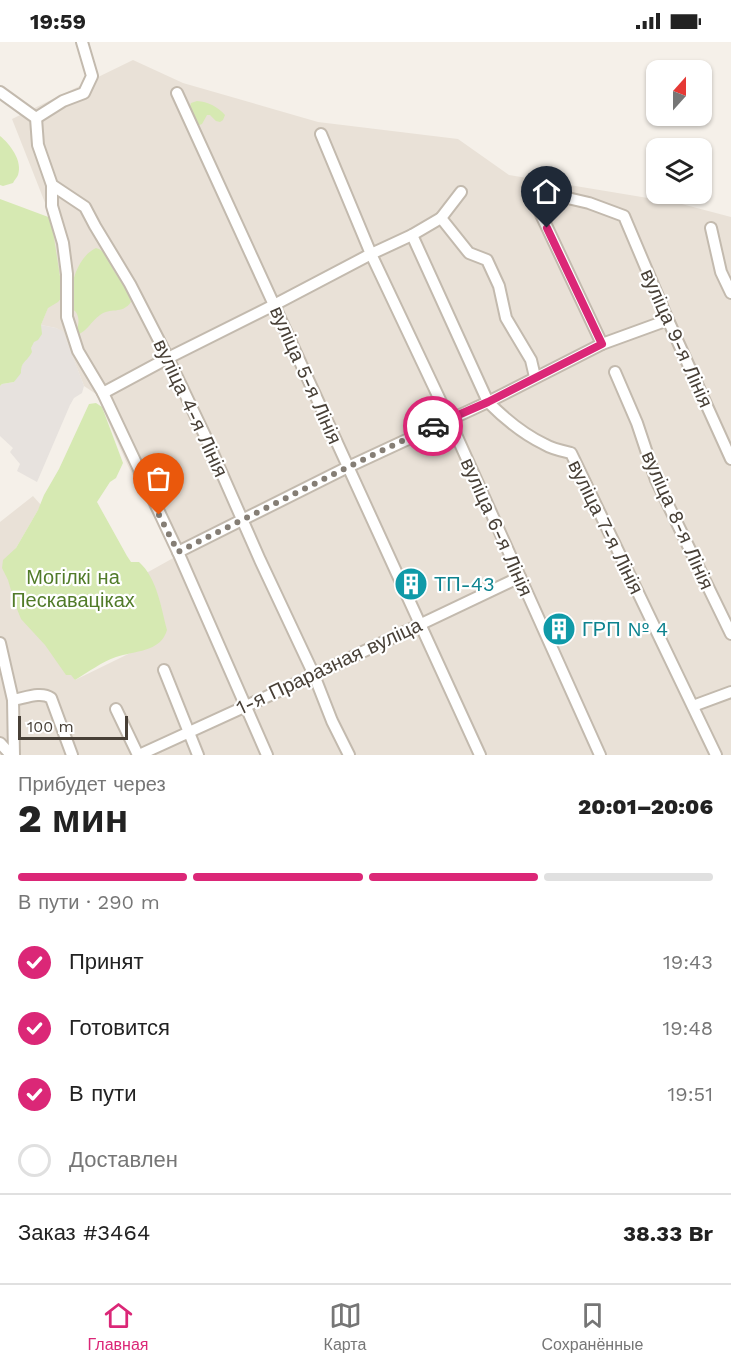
<!DOCTYPE html>
<html lang="ru">
<head>
<meta charset="utf-8">
<style>
  body { margin:0; font-family:"Work Sans",sans-serif; background:#f6f6f6; color:#222; height:100vh; display:flex; flex-direction:column; font-size:22px; white-space:nowrap }
  * { box-sizing:border-box; margin:0 }
  p { font-size:20px; color:#767676 }
  .icon { flex:none; width:33px; height:33px; fill:none; stroke:currentColor; stroke-width:2; stroke-linecap:round; stroke-linejoin:round }
  .map { position:relative; height:713px; overflow:hidden }
  .panel { display:flex; flex-direction:column; background:#fff; flex:1 }
  .panel>* { flex:none }
  .needle { width:39px; rotate:21deg }
  .tools { position:absolute; left:646px; top:18px; display:grid; gap:12px }
  .tools a { display:grid; place-items:center; width:66px; height:66px; border-radius:12px; background:#fff; box-shadow:0 2px 4px #0004; font-size:30px }
  .scale { position:absolute; left:18px; bottom:15px; width:110px; box-sizing:border-box; padding-left:6px; border:3px solid #484037; border-top:0; font-size:16px; line-height:21px; white-space:nowrap; color:#484037; -webkit-text-stroke:4px #fff; paint-order:stroke }
  .pin { position:absolute; display:grid; place-items:center; width:51px; height:51px; color:#fff; margin:-62px -26px; border-radius:50% 50% 50% 0; rotate:-45deg; box-shadow:0 0 6px #0007 }
  .pin .icon { rotate:45deg }
  .courier { position:absolute; display:grid; place-items:center; width:60px; height:60px; margin:-30px; border:4px solid #db2777; border-radius:50%; background:#fff; color:#222; box-shadow:0 2px 8px #0007 }
  .overview em { font-style:normal; font-weight:800 }
  .overview div { display:flex; flex-direction:column-reverse }
  .overview { display:flex; align-items:center; justify-content:space-between; height:102px; padding:0 18px }
  h1 { font-size:39px; font-weight:800; line-height:45px }
  .bar { display:grid; grid-template-columns:repeat(4,1fr); gap:9px 6px; align-content:center; height:72px; padding:0 18px }
  .bar i { height:8px; border-radius:4px; background:#e0e0e0 }
  .bar .on { background:#db2777 }
  .bar p { grid-column:span 4 }
  .line { display:flex; align-items:center; gap:15px; padding:0 18px; border-top:2px solid #e0e0e0 }
  .line div { flex:1 }
  ol { padding:0 18px; list-style:none }
  li { display:flex; align-items:center; gap:18px; height:66px }
  li p { margin-inline-start:auto }
  li .icon { padding:6px; border-radius:50%; background:#db2777; color:#fff; stroke-width:4 }
  li:last-child { color:#767676 }
  li i { width:33px; height:33px; border:3px solid #e0e0e0; border-radius:50% }
  .status { display:flex; justify-content:space-between; align-items:center; height:42px; padding:0 30px; background:#fff; direction:ltr }
  .status svg { height:16px; fill:currentColor }
  .tabs { display:flex; justify-content:space-around; align-items:center; height:84px; border-top:2px solid #e0e0e0; background:#fff; font-size:16px; color:#767676 }
  .tabs a { display:grid; justify-items:center; gap:3px }
  .tabs .on { color:#db2777 }
  .map>svg:first-child { display:block }
  .residential { fill:#e9e1d7 }
  .industrial { fill:#e7e2de }
  .green { fill:#d6e9b2 }
  .lines { fill:none; stroke-linecap:round; stroke-linejoin:round }
  .minor-casing { stroke:#c3baae; stroke-width:14 }
  .minor { stroke:#fff; stroke-width:10 }
  .done { stroke:#857e75; stroke-width:6; stroke-dasharray:0 10.8 }
  .route { stroke:#db2777; stroke-width:8 }
  .labels { text-anchor:middle; stroke-width:4.5; stroke-linejoin:round; paint-order:stroke }
  .street-label { font-size:20px; fill:#484037; stroke:#fff }
  .park-label { font-size:20px; fill:#517b29; stroke:#fff }
  .culture-label { font-size:20px; fill:#0d838f; stroke:#fff; text-anchor:start }
</style>
</head>
<body>
<div class="status"><b>19:59</b><svg viewBox="0 0 49 12"><path d="M0 12V9h3v3zM5 12V6h3v6zM10 12V3h3v9zM15 12V0h3v12zM26 1h20v11H26zM47 4h2v5h-2z"/></svg></div>
<div class="map">
<svg width="731" height="713" viewBox="0 0 731 713">
  <rect width="100%" height="100%" fill="#f5f0e9"/>
  <path class="residential" d="M133 18 183 41 318 80 458 97 509 133 678 161 731 175V713H0V480L33 454 41 463 12 513 75 638 163 595 141 534 175 515 128 424 96 352 84 344 63 290 56 286 41 283 48 265 51 176 12 77Z"/>
  <path class="industrial" d="M41 283 56 286 63 289 84 344 82 351 74 356 70 363 37 440 17 429 20 422 10 410 13 406 0 394V344L2 342 14 340Z"/>
  <g class="green">
    <path d="M197 59C208 60 217 64 225 73L223 78 220 80 216 79 210 73H207L202 82 197 84 189 68 191 61Z"/>
    <path d="M0 94C10 102 23 119 18 133 17 136 14 138 13 141L3 144 0 143Z"/>
    <path d="M0 157 51 176 63 254 58 260 48 266 41 283 42 292 38 298 34 300 31 306 32 310C27 320 21 319 21 331L14 340 2 342 0 344Z"/>
    <path d="M96 206C107 209 109 219 114 229 122 241 126 245 131 260 122 273 110 265 100 273 90 280 89 288 77 293L76 291C78 284 80 279 77 272 74 266 74 272 73 264 68 245 77 215 96 206Z"/>
    <path d="M96 361 102 365 123 421 116 436 110 440 97 460 127 514 131 520H139C157 536 161 565 167 588 161 610 134 609 116 615 102 620 88 630 75 638L71 633H66L45 603 21 577 15 562 8 538 2 526 3 518 16 506 38 468 44 453 59 427 89 362Z"/>
  </g>
  <g class="lines">
    <g class="minor-casing">
      <g id="minor">
        <path d="M0 50 36 76 38 103 52 143 85 165 95 184 130 242 168 316 208 400 260 518 314 633 332 679 349 713"/>
        <path d="M177 51 480 713"/>
        <path d="M36 76 63 59 84 51 92 34 82 0"/>
        <path d="M321 92 371 212 449 377 600 713"/>
        <path d="M52 143V164L63 201 67 232V275L78 309 103 351 178 510 267 713"/>
        <path d="M529 147 589 161 624 174 668 278 731 417"/>
        <path d="M529 147 602 302"/>
        <path d="M441 176 469 211 487 218 499 244 506 276 531 318 535 335"/>
        <path d="M711 186 721 230 731 251"/>
        <path d="M412 193 488 360C504 376 523 392 544 402 552 407 562 409 571 411L716 713"/>
        <path d="M615 330 637 381 656 438 731 592"/>
        <path d="M103 351 168 316 274 263 371 212 412 193 441 176 461 150"/>
        <path d="M178 510 348 425 488 360 602 302 668 278"/>
        <path d="M0 601 13 658 14 713"/>
        <path d="M164 628 198 713"/>
        <path d="M13 658C25 656 41 649 51 656L72 713"/>
        <path d="M693 664 731 650"/>
        <path d="M116 667 138 713"/>
        <path d="M0 701 11 713"/>
        <path d="M139 713 314 633 520 535"/>
      </g>
    </g>
    <use href="#minor" class="minor"/>
  </g>
  <g class="lines">
    <path class="done" d="M159 473 178 510 348 425 433 384"/>
    <path class="route" d="M433 384 488 360 602 302 547 186"/>
  </g>
  <defs>
    <g id="building-disc" transform="scale(1.725)"><circle r="9.5" fill="#0f9aa8" stroke="#fff"/><path d="M-4-6H4V6H1V3H-1V6H-4ZM-2.5-4.3h1.7v1.8h-1.7ZM.8-4.3h1.7v1.8H.8ZM-2.5-1h1.7V.8h-1.7ZM.8-1h1.7V.8H.8Z" fill="#fff"/></g>
  </defs>
  <g fill-rule="evenodd">
    <use href="#building-disc" x="411" y="542"/>
    <use href="#building-disc" x="559" y="587"/>
  </g>
  <g class="labels">
    <g class="street-label">
      <text transform="translate(677 296) rotate(66)" y="7">вуліца 9-я Лінія</text>
      <text transform="translate(306 333) rotate(66)" y="7">вуліца 5-я Лінія</text>
      <text transform="translate(191 366) rotate(65)" y="7">вуліца 4-я Лінія</text>
      <text transform="translate(678 478) rotate(66)" y="7">вуліца 8-я Лінія</text>
      <text transform="translate(497 485) rotate(66)" y="7">вуліца 6-я Лінія</text>
      <text transform="translate(606 485) rotate(64)" y="7">вуліца 7-я Лінія</text>
      <text transform="translate(329 624) rotate(-25)" y="7">1-я Праразная вуліца</text>
    </g>
    <g class="park-label">
      <text x="73" y="542">Могілкі на<tspan x="73" dy="23">Пескаваціках</tspan></text>
    </g>
    <g class="culture-label">
      <text x="434" y="549">ТП-43</text>
      <text x="582" y="594">ГРП № 4</text>
    </g>
  </g>
</svg>
<div class="tools">
<a><svg class="needle" viewBox="-14 -14 28 28"><path d="M0-13l5 13h-10z" fill="#e53935"/><path d="M0 13l5-13h-10z" fill="#767676"/></svg></a>
<a><svg class="icon" aria-label="layers" viewBox="0 0 24 24"><path d="M12 4l9 5-9 5-9-5zM3 14l9 5 9-5"/></svg></a>
</div>
<div class="scale">100 m</div>
<div class="pin" style="left:159px;top:473px;background:#ea580c"><svg class="icon" aria-label="bag" viewBox="0 0 24 24"><path d="M5 8h14l-1 12H6zM9 8a3 3 0 0 1 6 0"/></svg></div>
<div class="pin" style="left:547px;top:186px;background:#1f2937"><svg class="icon" aria-label="home" viewBox="0 0 24 24"><path d="M3 11l9-7 9 7M6 9v11h12V9"/></svg></div>
<div class="courier" style="left:433px;top:384px"><svg class="icon" aria-label="car" viewBox="0 0 24 24"><path d="M5 17H2v-5l4-1 3-4h7l3 4 3 1v5h-3M9 17h6M6 11h13"/><circle cx="7" cy="17" r="2"/><circle cx="17" cy="17" r="2"/></svg></div>
</div>
<section class="panel">
<div class="overview"><div><h1>2 мин</h1><p>Прибудет через</p></div><em>20:01–20:06</em></div>
<div class="bar"><i class="on"></i><i class="on"></i><i class="on"></i><i></i><p>В пути · 290 m</p></div>
<ol>
<li><svg class="icon" aria-label="check" viewBox="0 0 24 24"><path d="M5 12l5 5 9-10"/></svg>Принят<p>19:43</p></li>
<li><svg class="icon" aria-label="check" viewBox="0 0 24 24"><path d="M5 12l5 5 9-10"/></svg>Готовится<p>19:48</p></li>
<li><svg class="icon" aria-label="check" viewBox="0 0 24 24"><path d="M5 12l5 5 9-10"/></svg>В пути<p>19:51</p></li>
<li><i></i>Доставлен</li>
</ol>
<div class="line" style="height:78px"><div>Заказ #3464</div><b>38.33 Br</b></div>
</section>
<nav class="tabs">
<a class="on"><svg class="icon" aria-label="home" viewBox="0 0 24 24"><path d="M3 11l9-7 9 7M6 9v11h12V9"/></svg>Главная</a>
<a><svg class="icon" aria-label="map" viewBox="0 0 24 24"><path d="M3 6l6-2 6 2 6-2v14l-6 2-6-2-6 2zM9 4v14M15 6v14"/></svg>Карта</a>
<a><svg class="icon" aria-label="saved" viewBox="0 0 24 24"><path d="M7 4h10v16l-5-4-5 4z"/></svg>Сохранённые</a>
</nav>
</body>
</html>
